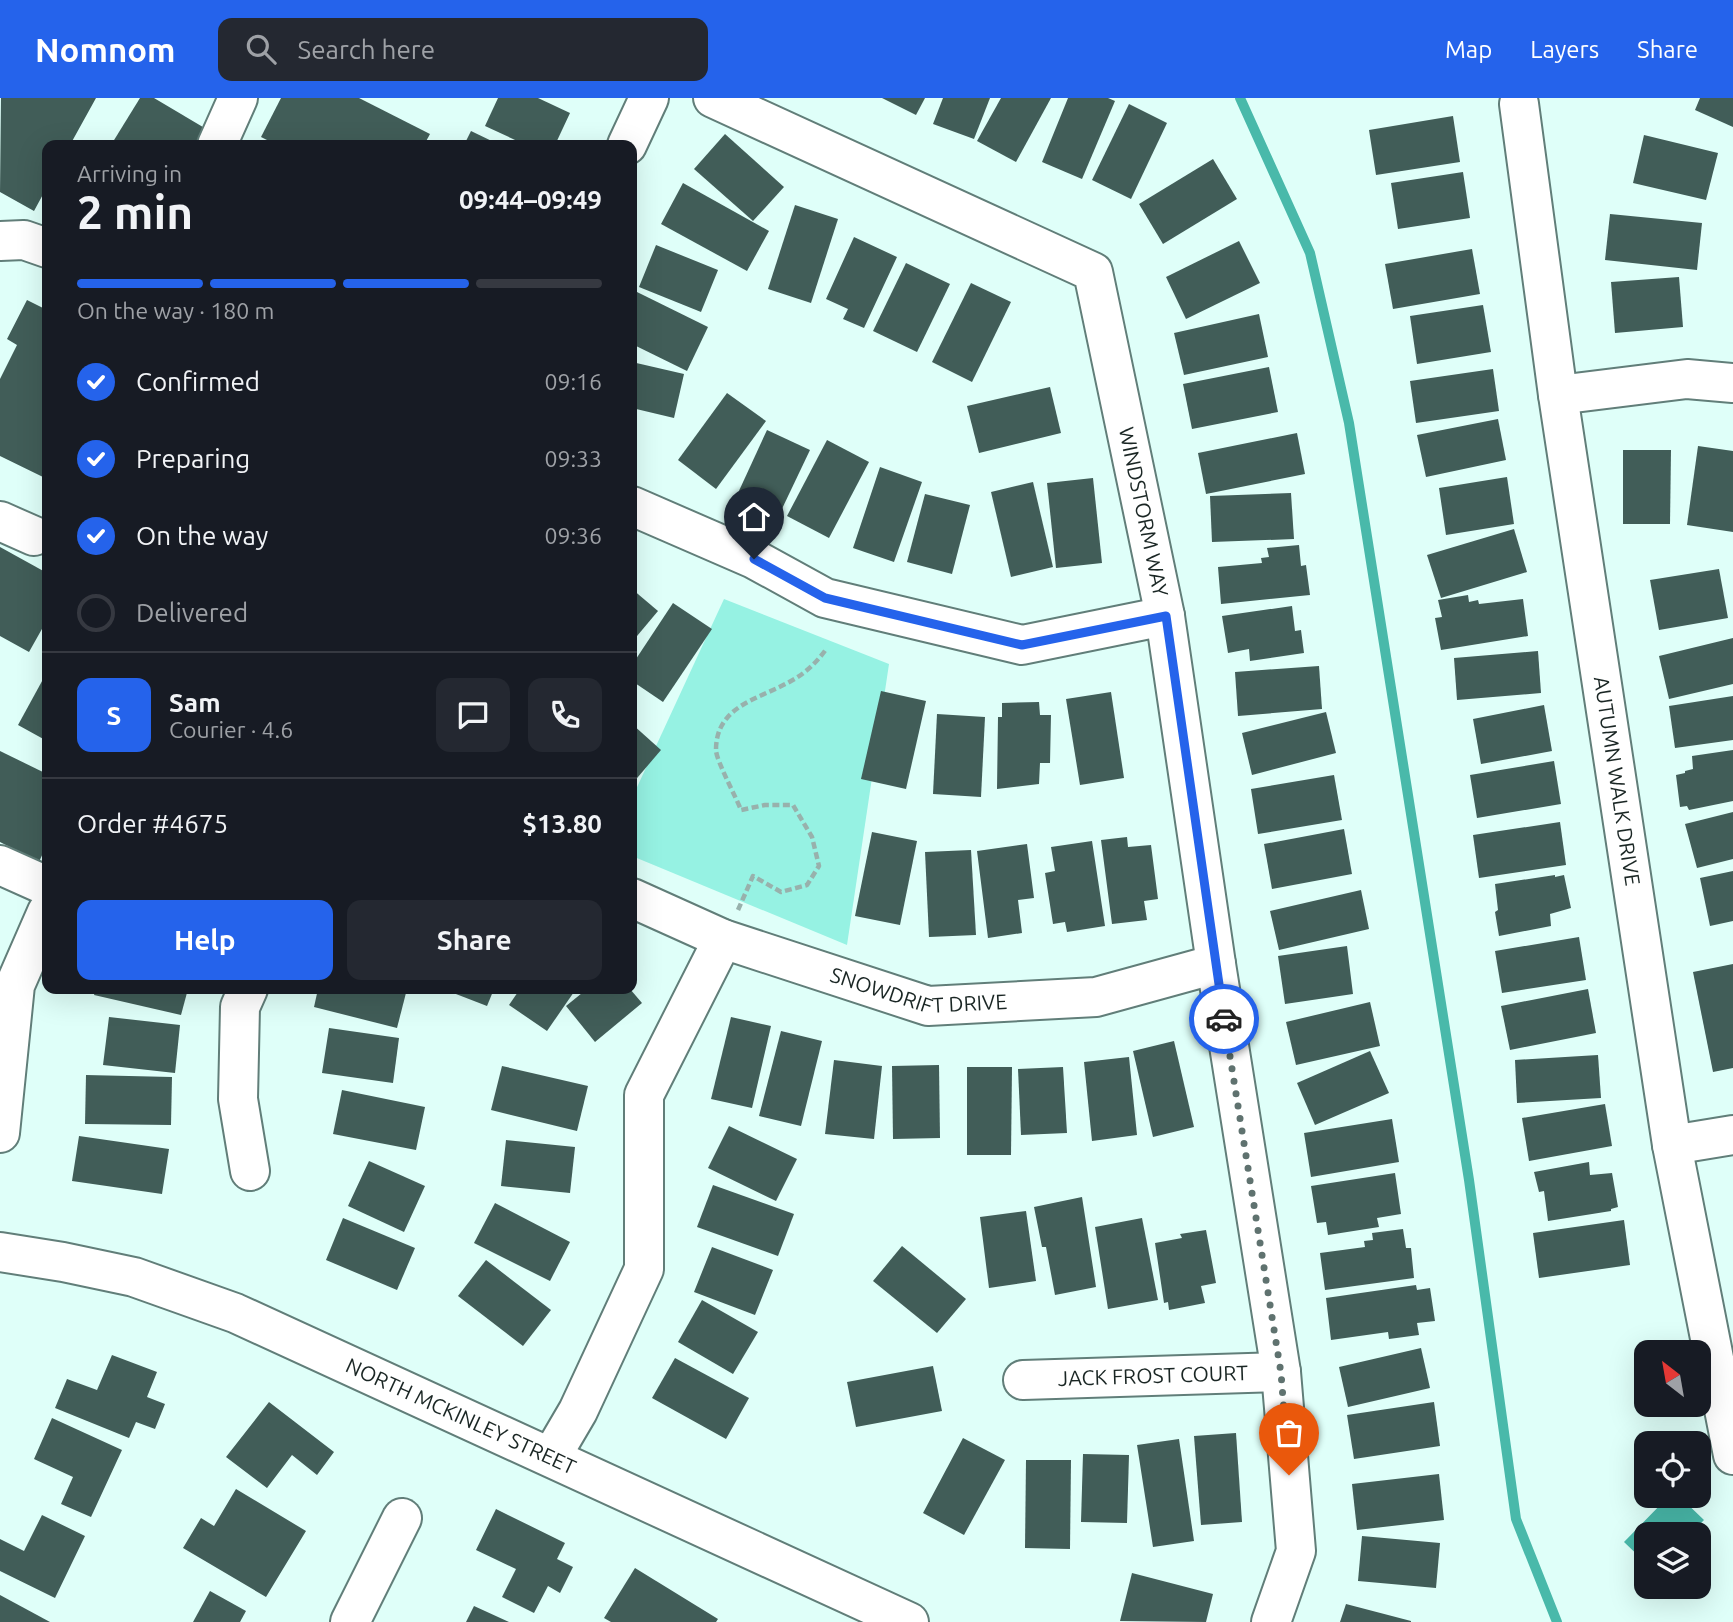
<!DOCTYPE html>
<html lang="en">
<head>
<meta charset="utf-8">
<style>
  body { margin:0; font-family:Ubuntu,sans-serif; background:#242831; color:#f1f3f6; height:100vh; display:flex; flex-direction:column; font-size:26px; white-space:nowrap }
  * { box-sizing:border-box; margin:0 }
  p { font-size:23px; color:#9ea1a6 }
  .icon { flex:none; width:38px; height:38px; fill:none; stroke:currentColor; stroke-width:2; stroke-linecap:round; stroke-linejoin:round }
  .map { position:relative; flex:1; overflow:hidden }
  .panel { position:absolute; left:42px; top:42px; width:595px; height:854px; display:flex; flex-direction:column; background:#171b24; border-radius:14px; box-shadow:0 7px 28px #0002 }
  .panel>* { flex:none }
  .needle { width:46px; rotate:329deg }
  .tools { position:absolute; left:1634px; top:1242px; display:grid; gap:14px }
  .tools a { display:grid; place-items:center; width:77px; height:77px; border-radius:14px; background:#171b24; box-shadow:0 7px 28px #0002; font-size:35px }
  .pin { position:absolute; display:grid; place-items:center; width:60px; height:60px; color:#fff; margin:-72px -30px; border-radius:50% 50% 50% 0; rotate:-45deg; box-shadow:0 0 7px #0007 }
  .pin .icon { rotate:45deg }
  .courier { position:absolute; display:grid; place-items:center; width:70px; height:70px; margin:-35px; border:5px solid #2563eb; border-radius:50%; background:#fff; color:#222; box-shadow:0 2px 9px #0007 }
  .headline em { font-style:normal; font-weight:700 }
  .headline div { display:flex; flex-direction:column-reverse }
  .headline { display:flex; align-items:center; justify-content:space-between; height:119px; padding:0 35px }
  h1 { font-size:46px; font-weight:700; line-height:52px }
  .bar { display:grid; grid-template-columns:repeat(4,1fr); gap:10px 7px; align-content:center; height:84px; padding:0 35px }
  .bar i { height:9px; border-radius:5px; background:#363941 }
  .bar .active { background:#2563eb }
  .bar p { grid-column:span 4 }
  .line { display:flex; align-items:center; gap:18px; padding:0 35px; border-top:2px solid #363941 }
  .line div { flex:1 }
  .round { display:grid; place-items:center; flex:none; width:74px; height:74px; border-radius:14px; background:#242831 }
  ol { padding:0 35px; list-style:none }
  li { display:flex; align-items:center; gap:21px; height:77px }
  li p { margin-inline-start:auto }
  li .icon { padding:7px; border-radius:50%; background:#2563eb; color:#fff; stroke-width:4 }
  li:last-child { color:#9ea1a6 }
  li i { width:38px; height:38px; border:4px solid #363941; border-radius:50% }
  .button { display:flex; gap:14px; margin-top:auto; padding:14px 35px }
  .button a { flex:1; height:80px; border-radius:14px; background:#2563eb; color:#fff; font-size:28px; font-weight:700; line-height:80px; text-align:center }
  .button a+a { background:#242831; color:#f1f3f6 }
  header { display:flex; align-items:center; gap:42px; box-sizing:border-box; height:98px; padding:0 35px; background:#2563eb; color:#fff }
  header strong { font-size:33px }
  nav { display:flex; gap:38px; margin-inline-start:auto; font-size:24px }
  .search { width:490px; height:63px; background:#242831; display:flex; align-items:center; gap:18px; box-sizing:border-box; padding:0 24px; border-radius:14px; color:#9ea1a6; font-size:26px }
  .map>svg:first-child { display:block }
  .green { fill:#96f2e3 }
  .water { fill:#49b9aa }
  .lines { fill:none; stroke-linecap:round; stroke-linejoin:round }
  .stream { stroke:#49b9aa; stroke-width:10 }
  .building { fill:#415d58 }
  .minor-casing { stroke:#617e79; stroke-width:42 }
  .path { stroke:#98b1ac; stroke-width:4.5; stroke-dasharray:7 3.5; stroke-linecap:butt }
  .minor { stroke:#fff; stroke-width:38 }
  .done { stroke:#5f726f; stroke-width:7; stroke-dasharray:0 12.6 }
  .route { stroke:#2563eb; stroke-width:9 }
  .labels { text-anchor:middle; stroke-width:7; stroke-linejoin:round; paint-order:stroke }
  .street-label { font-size:21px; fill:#1a2624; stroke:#dffff9 }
</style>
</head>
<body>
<header>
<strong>Nomnom</strong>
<div class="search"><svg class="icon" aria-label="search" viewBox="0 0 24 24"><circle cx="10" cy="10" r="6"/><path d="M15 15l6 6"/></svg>Search here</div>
<nav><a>Map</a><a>Layers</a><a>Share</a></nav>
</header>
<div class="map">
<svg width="1733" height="1524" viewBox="0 0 1733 1524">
  <rect width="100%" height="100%" fill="#dffff9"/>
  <path class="green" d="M724 501 889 566 847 847 632 758V700Z"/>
  <path class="water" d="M1669 1398H1679L1704 1422 1689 1437H1647V1466L1624 1444Z"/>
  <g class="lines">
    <path class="stream" d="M1240 0 1310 155 1349 325 1469 1082 1516 1421 1557 1524"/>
  </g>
  <g class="building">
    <path d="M1 0H96L70 47H47V89L34 113 0 94Z"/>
    <path d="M140 0H154L213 35 206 47H111Z"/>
    <path d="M281 0H359L430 36 424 47H277L261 39Z"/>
    <path d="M498 0H538L570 15 555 47H526L485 28Z"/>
    <path d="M882 0H925L916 17Z"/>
    <path d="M943 0H990L974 41 933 26Z"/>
    <path d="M1001 0H1051L1016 64 977 43Z"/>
    <path d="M1068 0H1108L1115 3 1082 81 1042 64Z"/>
    <path d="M1700 0H1733V29L1695 12Z"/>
    <path d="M1129 6 1167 25 1131 101 1092 82Z"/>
    <path d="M1453 18 1460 64 1376 77 1369 32Z"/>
    <path d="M471 33 500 47H464Z"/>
    <path d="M725 36 784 89 753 123 694 71Z"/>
    <path d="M1644 37 1718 55 1706 102 1633 85Z"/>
    <path d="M1213 61 1237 101 1163 146 1139 106Z"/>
    <path d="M1463 74 1470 120 1398 131 1391 85Z"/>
    <path d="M683 85 769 133 747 173 661 126Z"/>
    <path d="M795 107 838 121 811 205 768 191Z"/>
    <path d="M1610 116 1702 125 1697 172 1605 162Z"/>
    <path d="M854 139 897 159 864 230 843 221 848 211 826 201Z"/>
    <path d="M1239 143 1260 185 1186 221 1166 179Z"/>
    <path d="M656 147 718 172 701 214 639 189Z"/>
    <path d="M1472 151 1480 196 1393 211 1385 166Z"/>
    <path d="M906 165 950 186 917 254 873 233Z"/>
    <path d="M1679 179 1683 229 1615 235 1611 184Z"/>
    <path d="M971 185 1011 204 972 284 932 264Z"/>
    <path d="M637 194 708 229 687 273 632 246V206Z"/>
    <path d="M27 202 47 212V370L43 379 0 358V281L17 247 7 241Z"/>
    <path d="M1483 207 1491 254 1417 266 1410 218Z"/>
    <path d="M1259 216 1268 259 1184 277 1174 235Z"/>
    <path d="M632 264 684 276 674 320 632 310Z"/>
    <path d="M1269 269 1278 314 1192 331 1183 286Z"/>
    <path d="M1493 271 1499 313 1416 325 1410 283Z"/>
    <path d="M1050 289 1061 335 979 355 967 308Z"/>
    <path d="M727 295 766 323 716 391 678 362Z"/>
    <path d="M1498 321 1506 362 1426 379 1417 337Z"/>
    <path d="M767 332 810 352 780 415 738 395Z"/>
    <path d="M1297 335 1305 376 1206 396 1198 355Z"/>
    <path d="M827 342 869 364 829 440 787 418Z"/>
    <path d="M1698 348 1733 353V434L1687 427Z"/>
    <path d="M1623 352H1671L1670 426H1623Z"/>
    <path d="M880 369 922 384 894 464 853 450Z"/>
    <path d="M1507 379 1514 426 1446 437 1439 390Z"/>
    <path d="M1093 380 1102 465 1056 470 1047 385Z"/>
    <path d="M1033 384 1053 469 1011 479 991 394Z"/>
    <path d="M1291 395 1294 441 1212 444 1210 398Z"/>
    <path d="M925 396 970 407 952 476 907 464Z"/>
    <path d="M1514 431 1527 474 1441 500 1427 457Z"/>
    <path d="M1299 447 1301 468 1306 467 1310 497 1221 506 1218 469 1262 465 1261 460 1269 459 1267 450Z"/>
    <path d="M0 449 47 475V522L29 554 0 538Z"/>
    <path d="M1719 471 1728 520 1659 532 1650 482Z"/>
    <path d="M632 491 658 513 632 544Z"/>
    <path d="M1468 497 1469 504 1478 502 1479 506 1523 501 1528 538 1441 552 1435 520 1442 519 1438 502Z"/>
    <path d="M673 505 712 531 663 604 632 583V567Z"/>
    <path d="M1292 508 1295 533 1301 532 1304 555 1250 563 1249 551 1228 555 1222 518Z"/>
    <path d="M1733 540V586L1669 601 1659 558Z"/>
    <path d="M1538 553 1541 595 1457 602 1454 560Z"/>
    <path d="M1319 568 1322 611 1238 618 1235 574Z"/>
    <path d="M47 574V643L18 627Z"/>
    <path d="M881 593 926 603 906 691 861 681Z"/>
    <path d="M1111 594 1124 680 1080 687 1066 601Z"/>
    <path d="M1733 598V642L1675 650 1669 608Z"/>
    <path d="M1039 604 1040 617H1051L1050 665H1040L1039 686 997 691 998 619H1002V605Z"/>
    <path d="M1544 607 1552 653 1481 666 1473 621Z"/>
    <path d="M1326 614 1336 655 1252 677 1242 635Z"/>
    <path d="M937 616 985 619 981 699 933 696Z"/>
    <path d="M632 626 661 652 632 686Z"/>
    <path d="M1733 652V703L1689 712 1687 708 1680 709 1676 677 1685 675V673L1693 671 1692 658Z"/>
    <path d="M0 653 47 676V746L39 764 0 744Z"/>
    <path d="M1554 663 1561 706 1477 720 1470 677Z"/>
    <path d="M1334 677 1342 722 1258 736 1251 691Z"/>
    <path d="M1733 714V761L1697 770 1685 726Z"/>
    <path d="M1560 724 1566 767 1479 780 1473 737Z"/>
    <path d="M1344 731 1352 776 1272 791 1264 746Z"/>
    <path d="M872 734 917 743 900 827 855 818Z"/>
    <path d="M1127 739 1128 749 1151 747 1158 801 1144 803 1147 822 1112 826 1101 742Z"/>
    <path d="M1092 743 1105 828 1067 834 1065 824 1053 826 1045 775 1055 773 1051 749Z"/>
    <path d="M1027 746 1034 800 1018 802 1022 835 988 840 977 753Z"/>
    <path d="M971 752 976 837 929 839 925 754Z"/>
    <path d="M1733 773V823L1710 828 1700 780Z"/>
    <path d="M1555 777V779L1564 777 1571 810 1550 816 1551 828 1499 838 1495 814 1498 812 1495 786Z"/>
    <path d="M1361 792 1369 831 1279 852 1270 813Z"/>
    <path d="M1579 839 1586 882 1502 895 1495 853Z"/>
    <path d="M1347 848 1353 896 1285 906 1278 858Z"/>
    <path d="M1733 866V970L1713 974 1693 874Z"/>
    <path d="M96 891H188L181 917 94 897Z"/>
    <path d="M318 891H407L397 930 314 909Z"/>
    <path d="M443 891H494L487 908Z"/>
    <path d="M520 891H576L547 933 509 907Z"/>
    <path d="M587 891H630L642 905 595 944 566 908Z"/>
    <path d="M1588 891 1596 935 1510 952 1501 908Z"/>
    <path d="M1370 904 1380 948 1296 967 1286 924Z"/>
    <path d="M109 919 180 927 175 975 103 967Z"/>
    <path d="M731 919 771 928 752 1010 711 1001Z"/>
    <path d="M329 930 399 940 393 985 322 975Z"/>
    <path d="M781 933 822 943 801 1028 759 1018Z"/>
    <path d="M1174 943 1194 1029 1153 1039 1133 953Z"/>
    <path d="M1370 953 1389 995 1315 1027 1297 985Z"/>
    <path d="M1598 957 1601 1000 1517 1005 1515 962Z"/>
    <path d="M1129 959 1137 1037 1092 1043 1084 964Z"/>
    <path d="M834 962 882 968 874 1041 825 1036Z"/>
    <path d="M939 967 940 1040 893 1041 892 968Z"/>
    <path d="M502 968 588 988 577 1033 491 1012Z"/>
    <path d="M967 969H1012L1011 1057H967Z"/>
    <path d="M1063 969 1067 1035 1021 1037 1018 971Z"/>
    <path d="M86 977 172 979 171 1027 85 1026Z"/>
    <path d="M342 992 425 1009 416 1052 333 1036Z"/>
    <path d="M1605 1006 1612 1048 1529 1063 1522 1020Z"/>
    <path d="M1392 1021 1399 1064 1311 1079 1304 1035Z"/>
    <path d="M729 1028 797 1061 776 1103 708 1070Z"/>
    <path d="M79 1038 169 1051 162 1096 72 1083Z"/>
    <path d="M506 1042 575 1049 570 1095 501 1088Z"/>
    <path d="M369 1063 425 1088 404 1134 348 1108Z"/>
    <path d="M1589 1064 1590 1077 1612 1075 1618 1109 1611 1111V1113L1548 1123 1544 1093 1539 1094 1534 1074Z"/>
    <path d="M1395 1075 1401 1116 1377 1120 1379 1129 1328 1137 1326 1124 1317 1125 1311 1088Z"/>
    <path d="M713 1087 794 1116 778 1158 697 1129Z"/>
    <path d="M1082 1099 1096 1189 1055 1197 1046 1149H1042L1034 1109Z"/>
    <path d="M495 1105 570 1144 550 1183 474 1145Z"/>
    <path d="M1026 1113 1036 1183 989 1190 980 1119Z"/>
    <path d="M343 1120 415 1150 397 1192 326 1162Z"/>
    <path d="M1142 1120 1158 1202 1108 1211 1095 1129Z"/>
    <path d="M1624 1122 1630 1167 1539 1180 1533 1135Z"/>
    <path d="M1403 1131 1406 1150H1411L1414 1180 1325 1192 1320 1155 1365 1149 1364 1143 1373 1142 1372 1135Z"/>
    <path d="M1206 1132 1216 1185 1201 1188 1205 1205 1169 1212 1168 1204 1164 1205 1155 1145 1182 1140 1180 1136Z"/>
    <path d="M902 1148 966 1201 937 1235 873 1183Z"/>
    <path d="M712 1149 773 1172 755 1217 694 1194Z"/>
    <path d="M486 1162 551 1212 523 1248 458 1198Z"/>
    <path d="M1416 1187 1417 1192 1430 1190 1435 1223 1417 1225 1419 1237 1389 1241 1388 1234 1331 1242 1326 1200Z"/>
    <path d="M702 1202 758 1234 733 1276 678 1244Z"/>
    <path d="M1421 1250 1430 1290 1348 1309 1339 1269Z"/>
    <path d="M112 1257 157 1274 147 1299 165 1306 155 1331 136 1324 129 1340 55 1310 67 1281 97 1292Z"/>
    <path d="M675 1260 749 1300 726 1341 652 1300Z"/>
    <path d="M933 1268 942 1313 856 1329 847 1284Z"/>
    <path d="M269 1304 334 1354 317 1377 292 1357 267 1390 226 1359Z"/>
    <path d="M1434 1304 1440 1348 1354 1361 1347 1317Z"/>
    <path d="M52 1320 122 1352 91 1419 61 1406 73 1379 34 1361Z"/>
    <path d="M1236 1335 1242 1424 1201 1427 1194 1338Z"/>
    <path d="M963 1340 1005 1362 964 1437 923 1415Z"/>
    <path d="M1179 1341 1194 1443 1153 1449 1137 1347Z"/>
    <path d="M1083 1356 1129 1357 1127 1425 1081 1424Z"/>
    <path d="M1026 1362H1071L1070 1451 1025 1450Z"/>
    <path d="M1439 1376 1444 1422 1357 1432 1352 1386Z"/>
    <path d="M236 1391 306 1433 266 1499 183 1450 201 1420 214 1428Z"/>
    <path d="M496 1411 565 1445 557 1461 573 1469 560 1495 548 1488 534 1515 502 1499 516 1471 476 1452Z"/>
    <path d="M42 1417 85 1438 55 1500 0 1473V1441L24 1453Z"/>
    <path d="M1362 1438 1440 1445 1436 1490 1358 1483Z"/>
    <path d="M635 1470 718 1521 716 1524H611L604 1520Z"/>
    <path d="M1132 1475 1213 1496 1206 1524 1120 1523Z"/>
    <path d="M210 1493 246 1513 240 1524H193Z"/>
    <path d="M0 1497 50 1524H0Z"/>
    <path d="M1346 1506 1411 1523V1524H1340Z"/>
    <path d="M474 1508 509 1524H466Z"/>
  </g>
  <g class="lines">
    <g class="minor-casing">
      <g id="minor">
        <path id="s1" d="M713 0 1093 174 1165 518 1216 866 1281 1274 1296 1453 1271 1524"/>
        <path id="s2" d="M1519 6 1558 297 1672 1047 1733 1357"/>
        <path d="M217 47 238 0"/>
        <path d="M627 47 649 0"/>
        <path d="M0 143 24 142 47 150"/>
        <path d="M1558 297 1687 281 1733 285"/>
        <path d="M632 408 754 461 825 500 1022 547 1165 518"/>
        <path d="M0 423 34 438"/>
        <path d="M0 767 47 788"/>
        <path id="s3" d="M632 800 723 841 928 908 1096 899 1216 866"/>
        <path d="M248 891 240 909 238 1001 250 1073"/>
        <path d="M0 1035 15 887 47 814"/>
        <path d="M1672 1047 1733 1037"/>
        <path id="s4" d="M0 1154 63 1164 134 1179 235 1215 909 1524"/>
        <path id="s5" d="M1023 1282 1281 1274"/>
        <path d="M551 1359 578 1313 644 1171V997L723 841"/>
        <path d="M350 1524 402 1420"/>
      </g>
    </g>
    <path class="path" d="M738 812 753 778 781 794 807 787 819 768 812 739 793 707H765L741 712C736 699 716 662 716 652 716 607 760 601 791 583 806 575 817 564 827 550"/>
    <use href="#minor" class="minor"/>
  </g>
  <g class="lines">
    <path class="done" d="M1224 921 1281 1275 1289 1377"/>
    <path class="route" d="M754 461 825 500 1022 547 1166 518 1224 921"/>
  </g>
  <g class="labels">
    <g class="street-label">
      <text dy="7" stroke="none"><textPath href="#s1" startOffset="663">WINDSTORM WAY</textPath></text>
      <text dy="7" stroke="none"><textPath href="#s2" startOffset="684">AUTUMN WALK DRIVE</textPath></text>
      <text dy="7" stroke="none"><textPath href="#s3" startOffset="304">SNOWDRIFT DRIVE</textPath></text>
      <text dy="7" stroke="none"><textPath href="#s5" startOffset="130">JACK FROST COURT</textPath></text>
      <text dy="7" stroke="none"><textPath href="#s4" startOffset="492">NORTH MCKINLEY STREET</textPath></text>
    </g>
  </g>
</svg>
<div class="tools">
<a><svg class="needle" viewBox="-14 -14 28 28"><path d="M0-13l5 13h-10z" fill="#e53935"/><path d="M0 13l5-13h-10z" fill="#9ea1a6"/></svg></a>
<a><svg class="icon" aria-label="locate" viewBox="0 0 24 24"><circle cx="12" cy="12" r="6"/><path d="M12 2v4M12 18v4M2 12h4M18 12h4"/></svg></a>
<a><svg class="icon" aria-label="layers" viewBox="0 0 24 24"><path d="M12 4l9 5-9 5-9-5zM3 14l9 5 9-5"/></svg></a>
</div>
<div class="pin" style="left:1289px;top:1377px;background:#ea580c"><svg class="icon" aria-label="bag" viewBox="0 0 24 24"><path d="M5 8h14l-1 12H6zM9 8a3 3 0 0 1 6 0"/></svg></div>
<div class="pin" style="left:754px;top:461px;background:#1f2937"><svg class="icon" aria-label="home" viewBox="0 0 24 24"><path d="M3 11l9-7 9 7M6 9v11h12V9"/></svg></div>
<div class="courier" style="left:1224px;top:921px"><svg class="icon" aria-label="car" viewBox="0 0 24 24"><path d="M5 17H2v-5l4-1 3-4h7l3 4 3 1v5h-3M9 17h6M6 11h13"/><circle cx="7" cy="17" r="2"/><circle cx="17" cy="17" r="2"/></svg></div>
<section class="panel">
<div class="headline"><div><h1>2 min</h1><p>Arriving in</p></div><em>09:44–09:49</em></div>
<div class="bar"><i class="active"></i><i class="active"></i><i class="active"></i><i></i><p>On the way · 180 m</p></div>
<ol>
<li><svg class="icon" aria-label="check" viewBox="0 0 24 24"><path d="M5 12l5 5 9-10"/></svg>Confirmed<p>09:16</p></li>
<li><svg class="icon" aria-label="check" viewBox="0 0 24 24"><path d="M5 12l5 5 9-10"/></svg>Preparing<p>09:33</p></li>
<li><svg class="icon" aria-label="check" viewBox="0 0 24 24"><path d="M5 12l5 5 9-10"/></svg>On the way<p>09:36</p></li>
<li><i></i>Delivered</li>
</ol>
<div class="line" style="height:126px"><b class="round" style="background:#2563eb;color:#fff">S</b><div><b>Sam</b><p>Courier · 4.6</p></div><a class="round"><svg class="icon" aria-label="chat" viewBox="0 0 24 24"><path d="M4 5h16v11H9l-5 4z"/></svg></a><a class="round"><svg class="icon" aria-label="phone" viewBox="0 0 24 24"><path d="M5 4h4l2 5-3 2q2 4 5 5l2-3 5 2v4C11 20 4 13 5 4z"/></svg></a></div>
<div class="line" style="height:91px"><div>Order #4675</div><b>$13.80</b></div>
<div class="button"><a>Help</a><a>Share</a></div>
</section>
</div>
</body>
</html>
